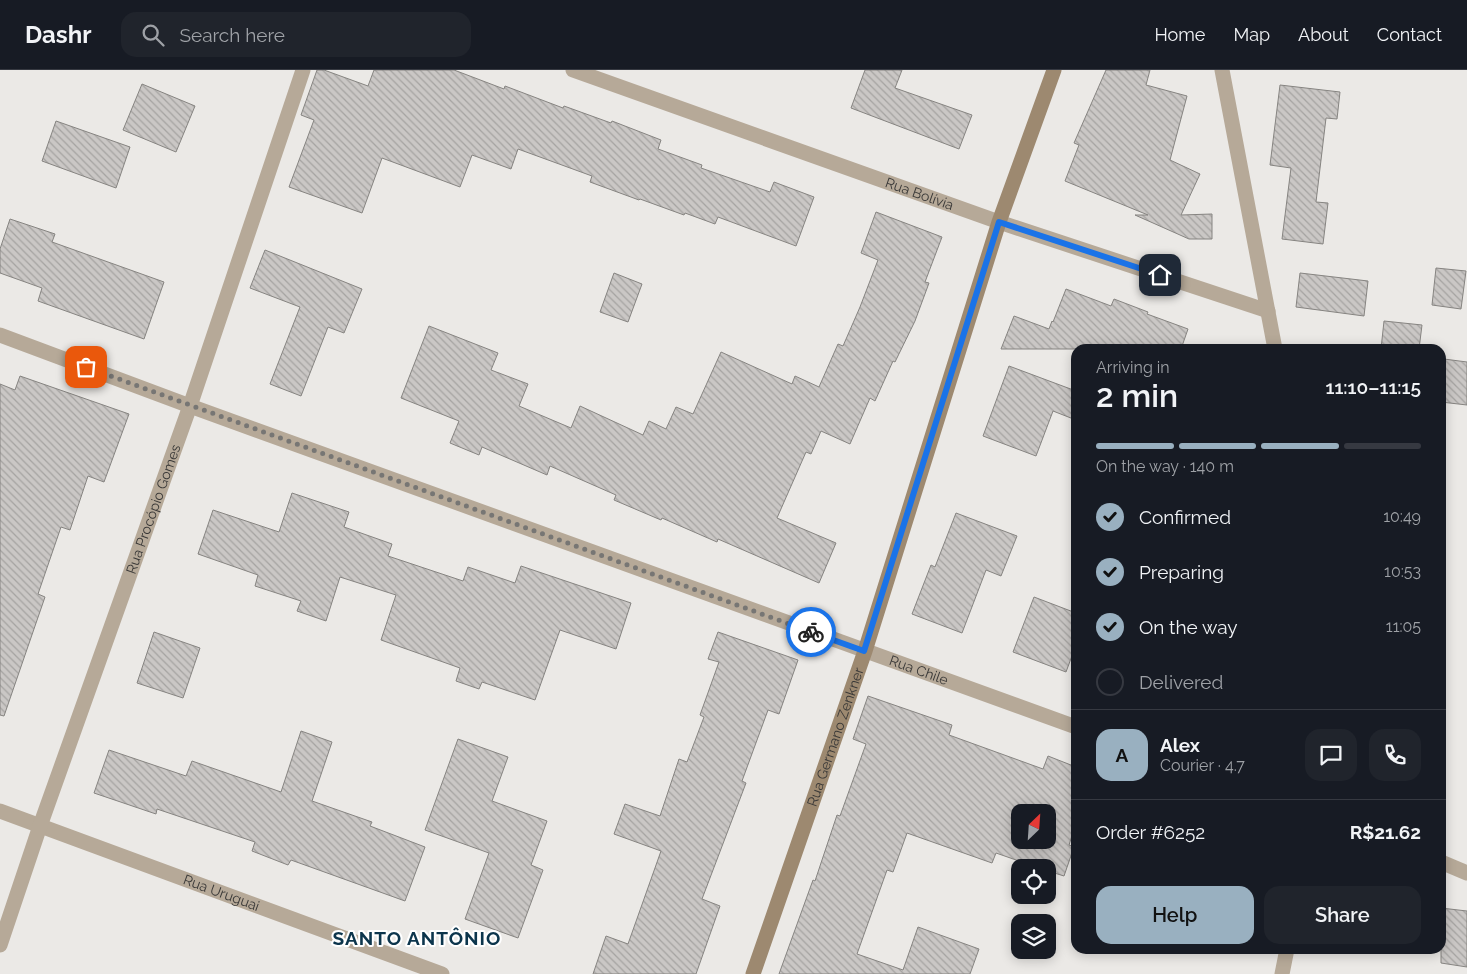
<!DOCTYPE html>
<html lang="en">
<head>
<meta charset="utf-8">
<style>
  body { margin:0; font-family:Raleway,sans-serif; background:#20242c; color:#f1f3f6; height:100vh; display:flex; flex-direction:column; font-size:19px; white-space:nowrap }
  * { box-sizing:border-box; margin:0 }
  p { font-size:16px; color:#9ea1a6 }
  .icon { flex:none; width:28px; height:28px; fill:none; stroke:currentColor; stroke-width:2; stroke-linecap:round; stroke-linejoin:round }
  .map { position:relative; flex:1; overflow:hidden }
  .details { position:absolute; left:1071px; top:274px; width:375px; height:610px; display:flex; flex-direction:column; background:#171b24; border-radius:15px; box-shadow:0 2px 12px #0003 }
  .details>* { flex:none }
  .needle { width:32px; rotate:25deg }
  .controls { position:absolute; left:1011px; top:734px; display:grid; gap:10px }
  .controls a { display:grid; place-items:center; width:45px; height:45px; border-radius:10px; background:#171b24; box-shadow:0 2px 12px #0003; font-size:25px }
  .pin { position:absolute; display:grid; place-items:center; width:42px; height:42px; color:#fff; margin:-21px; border-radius:10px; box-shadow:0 2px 8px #0006 }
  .courier { position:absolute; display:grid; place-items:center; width:50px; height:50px; margin:-25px; border:4px solid #1a73e8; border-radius:50%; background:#fff; color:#222; box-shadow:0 1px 6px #0007 }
  .headline em { font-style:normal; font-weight:600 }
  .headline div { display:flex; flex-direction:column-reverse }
  .headline { display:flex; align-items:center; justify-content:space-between; height:85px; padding:0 25px }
  h1 { font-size:32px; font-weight:600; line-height:38px }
  .bar { display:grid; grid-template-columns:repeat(4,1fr); gap:8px 5px; align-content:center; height:60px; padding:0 25px }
  .bar i { height:6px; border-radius:4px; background:#363941 }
  .bar .selected { background:#99b0c0 }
  .bar p { grid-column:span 4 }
  .line { display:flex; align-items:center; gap:12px; padding:0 25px; border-top:1px solid #363941 }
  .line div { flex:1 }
  .round { display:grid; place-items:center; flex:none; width:52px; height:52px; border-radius:15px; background:#20242c }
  ol { padding:0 25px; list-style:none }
  li { display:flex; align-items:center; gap:15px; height:55px }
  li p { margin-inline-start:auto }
  li .icon { padding:5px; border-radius:50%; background:#99b0c0; color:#111; stroke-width:4 }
  li:last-child { color:#9ea1a6 }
  li i { width:28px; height:28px; border:2px solid #363941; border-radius:50% }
  .button { display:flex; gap:10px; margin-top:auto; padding:10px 25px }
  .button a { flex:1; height:58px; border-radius:15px; background:#99b0c0; color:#111; font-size:20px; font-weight:600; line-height:58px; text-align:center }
  .button a+a { background:#20242c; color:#f1f3f6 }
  header { display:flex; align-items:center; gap:30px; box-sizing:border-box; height:70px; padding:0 25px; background:#171b24; border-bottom:1px solid #363941 }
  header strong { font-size:24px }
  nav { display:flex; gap:28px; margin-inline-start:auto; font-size:18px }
  .search { width:350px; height:45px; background:#20242c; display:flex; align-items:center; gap:12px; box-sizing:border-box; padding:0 18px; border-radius:15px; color:#9ea1a6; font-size:19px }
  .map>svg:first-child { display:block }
  .building { fill:url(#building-back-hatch); stroke:#868481; fill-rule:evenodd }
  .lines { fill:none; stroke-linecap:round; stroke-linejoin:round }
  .street { stroke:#b6a998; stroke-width:15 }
  .secondary { stroke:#9d8970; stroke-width:15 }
  .done { stroke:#777674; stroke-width:5; stroke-dasharray:0 9 }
  .route { stroke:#1a73e8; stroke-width:6 }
  .labels { text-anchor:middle; stroke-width:4; stroke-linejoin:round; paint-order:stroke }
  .street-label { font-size:14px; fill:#393837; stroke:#fff }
  .district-label { font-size:19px; font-weight:bold; letter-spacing:1px; fill:#0c354c; stroke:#fff }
</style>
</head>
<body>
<header>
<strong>Dashr</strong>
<div class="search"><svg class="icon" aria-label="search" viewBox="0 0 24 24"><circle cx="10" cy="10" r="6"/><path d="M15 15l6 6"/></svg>Search here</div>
<nav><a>Home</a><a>Map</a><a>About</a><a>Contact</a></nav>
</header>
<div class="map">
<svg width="1467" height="904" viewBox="0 0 1467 904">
  <defs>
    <pattern id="building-back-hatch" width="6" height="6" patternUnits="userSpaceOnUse" patternTransform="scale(1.25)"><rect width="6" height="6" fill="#cac7c5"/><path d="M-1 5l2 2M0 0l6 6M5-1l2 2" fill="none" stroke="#a5a3a1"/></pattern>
  </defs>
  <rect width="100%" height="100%" fill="#ebe9e6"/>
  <g class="building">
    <path d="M317 0H324L368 16 374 0H454L504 19 505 16 563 38 564 36 611 53 612 51 661 70 658 79 702 95 701 98 770 122 774 112 814 127 796 176 718 147 715 154 685 143 684 145 640 129 639 130 590 112 592 106 518 79 511 99 472 85 460 117 382 88 362 143 289 117 314 50 301 45Z"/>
    <path d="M865 0H902L895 18 972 45 959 79 851 38Z"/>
    <path d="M1106 0H1150L1146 15 1187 26 1170 90 1200 104 1181 145 1212 144V169H1189L1135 145H1148L1065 111 1079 75 1074 73Z"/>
    <path d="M142 14 195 36 176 82 123 60Z"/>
    <path d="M1280 15 1340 22 1337 49 1326 48 1316 132 1328 133 1323 174 1282 169 1291 98 1270 95Z"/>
    <path d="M56 51 130 77 116 118 42 91Z"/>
    <path d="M876 142 942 167 925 212 929 213 915 251 895 292 893 291 875 331 870 328 850 374 821 361 811 384 806 382 777 448 836 473 819 513 718 469 717 472 662 448 661 450 614 430 616 425 550 396 547 405 482 377 479 385 450 373 459 351 401 328 429 256 498 283 491 300 528 314 519 336 571 358 580 336 643 365 649 351 666 359 676 337 693 344 721 282 792 314 795 306 819 317 838 274 843 276 860 237 878 190 861 183Z"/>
    <path d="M10 149 55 164 52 172 164 212 144 269 38 231 42 218 0 203V179Z"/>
    <path d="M265 180 362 219 344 263 328 257 301 326 270 314 300 237 250 218Z"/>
    <path d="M1436 198 1466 201 1461 239 1432 235Z"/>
    <path d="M614 203 642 214 628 252 600 242Z"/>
    <path d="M1300 203 1368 211 1364 246 1296 237Z"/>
    <path d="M1066 219 1111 236 1114 229 1148 242 1147 244 1188 259 1181 279H1001L1014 246 1049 259 1052 251 1053 252Z"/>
    <path d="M1384 251 1422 255 1419 279H1381Z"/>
    <path d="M1444 289 1467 292V335L1441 332Z"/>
    <path d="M1009 296 1076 321V350L1053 341 1036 386 983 366Z"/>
    <path d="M20 306 129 344 104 412 88 406 70 460 61 457 38 524 45 527 4 646 0 645V314L15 320Z"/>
    <path d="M292 423 349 442 344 457 392 474 388 486 463 511 468 497 515 513 521 496 631 533 616 579 560 560 535 630 482 612 479 619 456 611 460 598 381 570 396 525 340 507 326 551 297 541 301 531 255 516 258 505 198 484 213 440 279 462Z"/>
    <path d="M956 443 1017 466 1001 506 986 500 962 563 912 544 931 495 935 497Z"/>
    <path d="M1034 527 1076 543V575L1066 602 1013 582Z"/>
    <path d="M154 562 200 578 183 628 137 613Z"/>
    <path d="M718 562 798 590 779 644 768 640 742 711 746 713 702 829 720 836 696 904H593L606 866 628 874 661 781 614 764 625 734 660 746 679 689 687 692 704 647 700 645 719 592 708 589Z"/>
    <path d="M868 626 952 655 949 665 1043 699 1048 686 1076 697V753L1069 775 1074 777 1064 806 1048 801V798H1039L996 783 992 793 907 763 893 802 887 800 857 884 903 900 918 857 979 879 970 904H779L813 810 815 811 837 745 840 746 866 674 853 669ZM1020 742H1048V770H1020Z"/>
    <path d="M301 661 332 672 312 731 372 752 370 756 425 777 405 831 291 790 288 795 252 781 255 772 157 739 156 744 94 723 109 680 186 706 192 691 281 722Z"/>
    <path d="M458 669 508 687 492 731 547 751 531 795 543 800 518 868 465 849 489 783 425 760Z"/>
    <path d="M1441 838 1467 841V897L1441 893Z"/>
  </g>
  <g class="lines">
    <g class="street">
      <path id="s1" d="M573 0 999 152 1268 241"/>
      <path d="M1222 0 1275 279"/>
      <path id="s2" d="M0 265 190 336 1076 657"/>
      <path id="s3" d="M0 741 442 904"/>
      <path d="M1441 792 1467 803"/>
      <path id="s4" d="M0 875 40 756 190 336 303 0"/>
      <path d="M1282 904 1287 879"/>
    </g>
    <path class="secondary" id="s5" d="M753 904 865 581 999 152 1054 0"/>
  </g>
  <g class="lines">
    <path class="done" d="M86 297 811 562"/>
    <path class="route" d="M811 562 864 581 999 152 1160 205"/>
  </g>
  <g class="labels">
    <g class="street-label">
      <text dy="5" stroke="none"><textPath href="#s1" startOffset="368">Rua Bolívia</textPath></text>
      <text dy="5" stroke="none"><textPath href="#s4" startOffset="462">Rua Procópio Gomes</textPath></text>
      <text dy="5" stroke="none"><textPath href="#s2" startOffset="978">Rua Chile</textPath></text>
      <text dy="5" stroke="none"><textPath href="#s5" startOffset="251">Rua Germano Zenkner</textPath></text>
      <text dy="5" stroke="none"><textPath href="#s3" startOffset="236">Rua Uruguai</textPath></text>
    </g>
    <g class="district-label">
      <text x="417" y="875">SANTO ANTÔNIO</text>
    </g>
  </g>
</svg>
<div class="controls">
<a><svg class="needle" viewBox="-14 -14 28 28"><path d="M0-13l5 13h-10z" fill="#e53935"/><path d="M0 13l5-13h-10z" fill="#9ea1a6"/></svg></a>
<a><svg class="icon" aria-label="locate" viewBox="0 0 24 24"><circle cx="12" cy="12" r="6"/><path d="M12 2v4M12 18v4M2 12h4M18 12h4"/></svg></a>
<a><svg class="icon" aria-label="layers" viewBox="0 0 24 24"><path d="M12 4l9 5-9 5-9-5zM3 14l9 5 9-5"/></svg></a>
</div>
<div class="pin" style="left:86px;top:297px;background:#ea580c"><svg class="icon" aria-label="bag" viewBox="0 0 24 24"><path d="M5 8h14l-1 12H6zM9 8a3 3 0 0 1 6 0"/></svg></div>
<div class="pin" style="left:1160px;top:205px;background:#1f2937"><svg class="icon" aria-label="home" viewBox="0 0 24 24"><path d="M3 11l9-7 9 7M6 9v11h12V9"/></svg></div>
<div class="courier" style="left:811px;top:562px"><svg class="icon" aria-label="bike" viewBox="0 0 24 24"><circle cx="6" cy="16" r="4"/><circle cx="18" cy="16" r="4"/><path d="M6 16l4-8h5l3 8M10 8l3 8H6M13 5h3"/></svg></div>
<section class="details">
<div class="headline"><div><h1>2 min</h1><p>Arriving in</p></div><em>11:10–11:15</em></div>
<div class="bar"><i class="selected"></i><i class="selected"></i><i class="selected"></i><i></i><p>On the way · 140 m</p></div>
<ol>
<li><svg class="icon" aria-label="check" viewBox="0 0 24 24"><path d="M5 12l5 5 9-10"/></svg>Confirmed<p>10:49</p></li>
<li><svg class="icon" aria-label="check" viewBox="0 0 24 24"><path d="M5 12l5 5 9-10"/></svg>Preparing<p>10:53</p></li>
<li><svg class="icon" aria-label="check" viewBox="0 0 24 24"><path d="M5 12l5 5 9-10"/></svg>On the way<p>11:05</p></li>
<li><i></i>Delivered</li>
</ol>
<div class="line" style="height:90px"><b class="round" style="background:#99b0c0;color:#111">A</b><div><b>Alex</b><p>Courier · 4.7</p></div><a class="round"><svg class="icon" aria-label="chat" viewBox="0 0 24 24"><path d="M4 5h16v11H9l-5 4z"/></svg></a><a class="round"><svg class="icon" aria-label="phone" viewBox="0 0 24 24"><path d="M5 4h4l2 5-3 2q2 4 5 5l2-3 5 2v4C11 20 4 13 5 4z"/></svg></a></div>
<div class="line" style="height:65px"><div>Order #6252</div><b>R$21.62</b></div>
<div class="button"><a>Help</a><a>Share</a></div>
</section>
</div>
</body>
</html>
